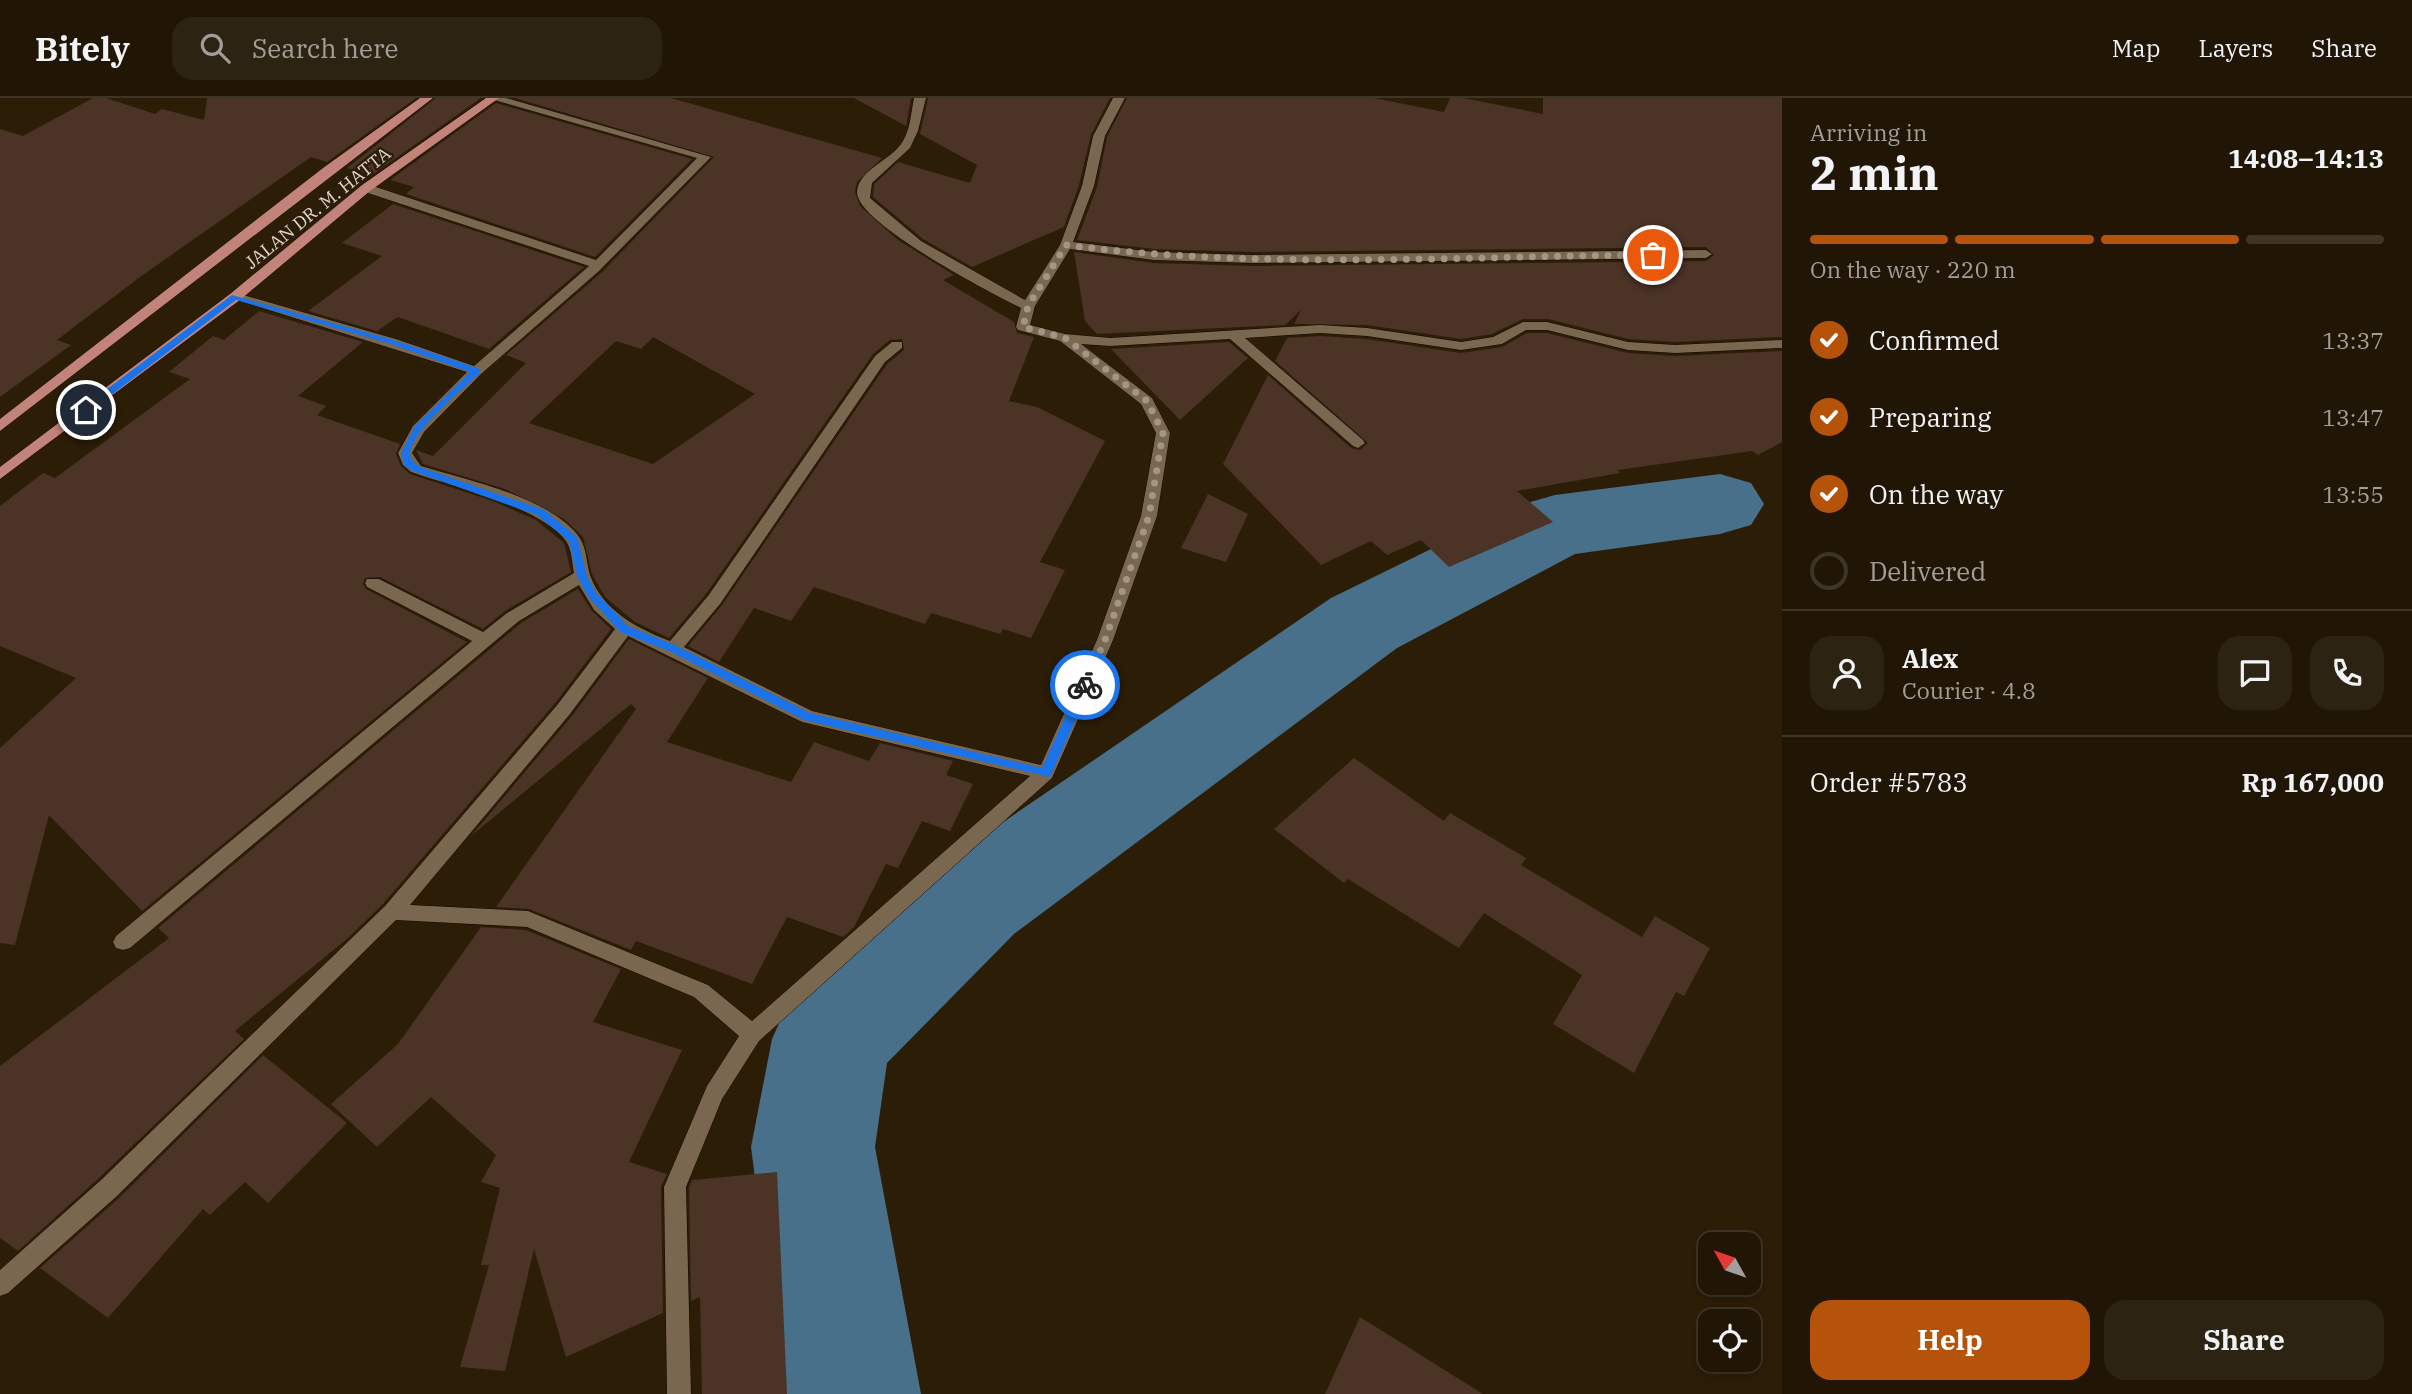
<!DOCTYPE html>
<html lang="en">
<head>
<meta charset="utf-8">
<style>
  body { margin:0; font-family:"IBM Plex Serif",serif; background:#2d2313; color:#f1f3f6; height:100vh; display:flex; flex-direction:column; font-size:26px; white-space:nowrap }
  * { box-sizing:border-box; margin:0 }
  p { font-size:23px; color:#a29f9a }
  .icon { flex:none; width:38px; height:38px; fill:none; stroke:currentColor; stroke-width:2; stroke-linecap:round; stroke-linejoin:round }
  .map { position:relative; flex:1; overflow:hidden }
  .side { display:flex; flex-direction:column; background:#211605; width:630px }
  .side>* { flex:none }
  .needle { width:46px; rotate:310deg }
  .tools { position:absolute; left:1698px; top:1134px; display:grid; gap:14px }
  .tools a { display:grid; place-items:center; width:63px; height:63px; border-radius:14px; background:#211605; box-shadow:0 4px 10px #0003,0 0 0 2px #3e3527; font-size:35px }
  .pin { position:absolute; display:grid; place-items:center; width:60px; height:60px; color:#fff; margin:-30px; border:4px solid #fff; border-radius:50%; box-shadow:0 2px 7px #0007 }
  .courier { position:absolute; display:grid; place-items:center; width:70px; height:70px; margin:-35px; border:5px solid #1a73e8; border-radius:50%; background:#fff; color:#222; box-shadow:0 2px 9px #0007 }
  .head em { font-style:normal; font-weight:700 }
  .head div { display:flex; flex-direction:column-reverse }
  .head { display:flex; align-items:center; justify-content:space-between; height:119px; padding:0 28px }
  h1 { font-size:46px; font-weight:700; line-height:52px }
  .bar { display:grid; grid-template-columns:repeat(4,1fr); gap:10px 7px; align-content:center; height:84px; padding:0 28px }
  .bar i { height:9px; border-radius:5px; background:#3e3527 }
  .bar .active { background:#b45309 }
  .bar p { grid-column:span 4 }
  .line { display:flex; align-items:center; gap:18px; padding:0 28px; border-top:2px solid #3e3527 }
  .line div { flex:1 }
  .round { display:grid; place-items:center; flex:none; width:74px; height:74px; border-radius:21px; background:#2d2313 }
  ol { padding:0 28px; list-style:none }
  li { display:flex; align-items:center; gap:21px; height:77px }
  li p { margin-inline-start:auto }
  li .icon { padding:7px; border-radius:50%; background:#b45309; color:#fff; stroke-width:4 }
  li:last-child { color:#a29f9a }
  li i { width:38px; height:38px; border:4px solid #3e3527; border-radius:50% }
  .action { display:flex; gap:14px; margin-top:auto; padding:14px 28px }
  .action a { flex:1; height:80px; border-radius:21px; background:#b45309; color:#fff; font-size:28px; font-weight:700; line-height:80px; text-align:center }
  .action a+a { background:#2d2313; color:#f1f3f6 }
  header { display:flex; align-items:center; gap:42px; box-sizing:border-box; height:98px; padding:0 35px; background:#211605; border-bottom:2px solid #3e3527 }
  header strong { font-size:33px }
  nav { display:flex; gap:38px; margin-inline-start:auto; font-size:24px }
  .search { width:490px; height:63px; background:#2d2313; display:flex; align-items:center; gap:18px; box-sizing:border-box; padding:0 24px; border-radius:21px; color:#a29f9a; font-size:26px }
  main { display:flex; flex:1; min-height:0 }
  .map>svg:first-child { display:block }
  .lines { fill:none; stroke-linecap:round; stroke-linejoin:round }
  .river { fill:#48708a; fill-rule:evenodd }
  .building { fill:#4b3326; fill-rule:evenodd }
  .street-casing { stroke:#140600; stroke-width:1 }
  .primary-casing { stroke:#140600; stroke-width:1 }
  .street { fill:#7a6750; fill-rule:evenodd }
  .primary { fill:#c2837a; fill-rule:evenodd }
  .route { fill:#1a73e8 }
  .done { stroke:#a29686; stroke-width:7; stroke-dasharray:0 12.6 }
  .labels { text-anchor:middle; stroke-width:5; stroke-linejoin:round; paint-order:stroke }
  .far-street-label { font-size:18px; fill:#e2d7cb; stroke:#2c1d07 }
</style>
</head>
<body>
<header>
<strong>Bitely</strong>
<div class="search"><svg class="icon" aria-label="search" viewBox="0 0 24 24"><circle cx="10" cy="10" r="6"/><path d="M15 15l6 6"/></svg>Search here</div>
<nav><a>Map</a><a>Layers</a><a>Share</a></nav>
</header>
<main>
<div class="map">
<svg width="1782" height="1296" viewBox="0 0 1782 1296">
  <rect width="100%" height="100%" fill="#2c1d07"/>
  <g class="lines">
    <path class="river" d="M1720 376 1751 385 1764 406 1751 427 1720 436 1575 456 1397 550 1014 836 887 965 875 1049 921 1296H783L751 1049 772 941 789 903 936 770 1331 500 1523 406 1555 397Z"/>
  </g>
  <g class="building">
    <path d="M93 0H106L155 16 162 11 204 22 207 0H416L327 64 311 59 140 179 57 242 71 247 0 299V31L23 38Z"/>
    <path d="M436 0H481L372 77 347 70Z"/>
    <path d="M515 0H671L882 60 857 84 855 94 860 108 898 142 954 177 943 182 1014 224 1017 235 1034 239 1009 303 1037 309 1105 343 1040 464 1065 472 1031 540 1003 531 1000 536 931 515 925 526 814 489 791 523 754 510 719 564 688 548 722 507 887 266 904 252 902 241 890 242 873 256 706 496 669 540 635 524 605 499 592 476 583 439 564 421 505 391 423 366 416 352 433 358 526 265 506 257 601 175 714 59ZM653 239 755 296 653 366 529 325 616 243 641 251Z"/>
    <path d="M854 0H911L906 28Z"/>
    <path d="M928 0H1110L1091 37 1079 87 1064 129 972 169 923 141 873 99 874 86 898 64 970 85 977 67 920 36Z"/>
    <path d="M1127 0H1374L1444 14 1450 0H1463L1543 16V0H1782V239L1675 244 1628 241 1548 221H1523L1492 236 1461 241 1367 227 1294 226 1301 212 1285 227 1097 236 1085 223 1074 154 1154 165 1253 168 1706 163 1714 157 1706 149 1253 154 1154 151 1077 142 1097 89 1107 39Z"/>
    <path d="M496 5 692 61 595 159 406 96 414 89 390 82Z"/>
    <path d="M393 106 584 169 489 251 398 219 377 233 308 213 382 158 342 145Z"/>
    <path d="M259 213 363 244 298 298 326 308 317 317 400 346 396 356 401 368 410 376 493 403 536 422 564 445 571 474 505 513 483 531 380 479 365 480 363 486 366 491 467 544 142 813 49 717 15 847 0 845V650L76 580 0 548V408L43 375 55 380 190 281 169 274 213 238 224 242Z"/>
    <path d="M1527 235H1547L1628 255 1675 258 1782 253V344L1758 357 1752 353 1618 372 1620 375 1517 393 1553 424 1449 469 1421 442 1387 457 1371 443 1321 467 1223 366 1268 277 1351 350 1360 352 1368 345 1275 263 1287 240 1320 238 1367 241 1461 255 1502 249Z"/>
    <path d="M1229 244 1248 260 1180 322 1111 251Z"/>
    <path d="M1208 396 1248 416 1226 464 1181 450Z"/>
    <path d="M578 491 592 513 611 531 556 604 383 806 348 840 235 933 244 941 99 1080 18 1153 0 1140V968L169 840 158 830 521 525Z"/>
    <path d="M629 541 708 580 667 644 791 684 814 644 869 663 880 645 953 663 946 677 973 686 950 733 922 723 898 770 886 766 854 829 843 839 787 819 752 886 636 843 631 852 529 811 496 809 636 611 631 606 471 738 572 618Z"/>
    <path d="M1354 660 1444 723 1450 715 1526 760 1521 767 1642 839 1655 818 1710 850 1684 898 1676 894 1634 975 1553 926 1582 877 1484 815 1459 850 1348 781 1344 785 1274 731Z"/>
    <path d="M481 829 526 832 621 871 593 924 682 952 629 1064 667 1076 661 1089 663 1215 566 1259 534 1151 505 1273 460 1269 489 1167H481L500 1090 481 1084 496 1057 431 999 377 1049 331 1006 398 946Z"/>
    <path d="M263 957 347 1025 268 1105 245 1084 210 1117 203 1111 108 1220 40 1170 119 1100Z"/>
    <path d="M777 1074 787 1296H702L700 1199 691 1203 689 1089 692 1082Z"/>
    <path d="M1360 1219 1483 1296H1325Z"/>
  </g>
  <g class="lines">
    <g class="street-casing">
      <path id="street" d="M487 0H506L711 59 599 173 481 276 424 334 412 355 421 368C467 382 545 398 577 436 587 448 586 463 590 477 603 513 637 530 670 543L708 498 875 258 892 244H902V250L885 264 720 506 684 549 812 613 1041 667 1097 542 1141 418 1156 335 1141 306 1060 243 1018 232 1016 229 1021 210C993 196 853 124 857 93 860 71 889 63 901 46 910 34 911 15 914 0H926L918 33 910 50 872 85 870 100 921 143 1025 202 1060 147 1082 88 1093 38 1113 0H1125L1105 38 1094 88 1073 144 1154 154 1253 157 1706 152 1712 156 1706 160 1253 165 1154 162 1070 151 1035 208 1030 227 1065 236 1110 240 1320 227 1367 230 1461 244 1493 239 1523 224H1547L1628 244 1675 247 1782 242V250L1675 255 1628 252 1547 232H1526L1502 246 1461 252 1367 238 1320 235 1245 240 1363 342 1365 345 1358 350 1353 348 1230 241 1110 248 1081 246 1152 300 1170 335 1157 418 1113 542 1052 680 759 943 722 1001 686 1089 691 1296H667L664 1089 707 988 739 938 694 899 527 829 396 822 117 1098 8 1195 0 1198V1172L101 1082 385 808 558 606 615 531 594 512 579 487 519 523 130 850 123 852 116 850 113 844 116 838 472 543 367 489 365 485 367 481H379L483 534 507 515 574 475C572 466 572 452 566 443 541 409 451 388 411 374L403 367 398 355 413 328 467 274 228 199 235 195 240 196 399 242 474 268 589 168 362 93V87H370L596 162 697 60ZM628 538 802 624 1030 678 752 923 708 887 528 813 410 807 570 616Z"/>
    </g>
    <g class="primary-casing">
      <g id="primary">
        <path d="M420 0H433L0 333V321L323 70Z"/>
        <path d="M486 0H499L370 93 240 202 0 381V369L230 196 362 87Z"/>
      </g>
    </g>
    <use href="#street" class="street"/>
    <use href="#primary" class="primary"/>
  </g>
  <path class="route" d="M232 197 397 243 480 271V275C462 292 412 332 410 356 410 362 416 366 420 369L544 412 577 439 587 478 596 495 628 528 677 548 810 615 1042 670 1081 584H1089L1091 587 1050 679 804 622 669 553 620 534 587 497 577 478 569 443 537 417 413 373 404 367 401 355 415 328 470 274 391 246 236 202 89 314H82V310Z"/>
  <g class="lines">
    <path class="done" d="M1085 587 1105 542 1149 418 1163 335 1147 303 1065 240 1023 229 1028 208 1066 147C1260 172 1458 158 1653 157"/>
  </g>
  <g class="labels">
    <g class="far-street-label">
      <text transform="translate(318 110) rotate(-39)" y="6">JALAN DR. M. HATTA</text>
    </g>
  </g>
</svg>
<div class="tools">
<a><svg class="needle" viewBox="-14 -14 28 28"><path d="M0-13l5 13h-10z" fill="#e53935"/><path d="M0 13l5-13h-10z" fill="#a29f9a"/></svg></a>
<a><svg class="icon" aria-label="locate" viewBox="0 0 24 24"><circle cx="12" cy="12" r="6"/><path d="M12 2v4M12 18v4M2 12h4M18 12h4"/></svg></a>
</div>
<div class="pin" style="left:1653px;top:157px;background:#ea580c"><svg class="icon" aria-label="bag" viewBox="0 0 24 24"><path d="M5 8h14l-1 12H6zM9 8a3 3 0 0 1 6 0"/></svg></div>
<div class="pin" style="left:86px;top:312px;background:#1f2937"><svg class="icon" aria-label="home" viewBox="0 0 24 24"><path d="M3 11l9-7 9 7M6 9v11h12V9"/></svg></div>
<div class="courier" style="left:1085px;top:587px"><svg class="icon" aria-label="bike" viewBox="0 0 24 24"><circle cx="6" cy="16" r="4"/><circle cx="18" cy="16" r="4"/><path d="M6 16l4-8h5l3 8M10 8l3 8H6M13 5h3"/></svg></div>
</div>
<section class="side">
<div class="head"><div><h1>2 min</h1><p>Arriving in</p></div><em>14:08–14:13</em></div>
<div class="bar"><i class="active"></i><i class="active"></i><i class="active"></i><i></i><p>On the way · 220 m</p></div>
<ol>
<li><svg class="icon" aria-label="check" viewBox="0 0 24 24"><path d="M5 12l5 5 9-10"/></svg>Confirmed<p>13:37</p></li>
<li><svg class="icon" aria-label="check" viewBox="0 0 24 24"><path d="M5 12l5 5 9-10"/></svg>Preparing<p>13:47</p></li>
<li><svg class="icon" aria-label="check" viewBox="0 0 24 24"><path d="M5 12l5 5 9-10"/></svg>On the way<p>13:55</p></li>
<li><i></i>Delivered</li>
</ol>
<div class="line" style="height:126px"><a class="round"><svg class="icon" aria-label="person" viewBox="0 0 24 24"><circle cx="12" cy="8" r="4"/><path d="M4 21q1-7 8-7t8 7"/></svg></a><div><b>Alex</b><p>Courier · 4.8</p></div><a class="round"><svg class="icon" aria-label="chat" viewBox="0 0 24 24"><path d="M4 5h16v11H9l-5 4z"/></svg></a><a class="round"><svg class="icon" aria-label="phone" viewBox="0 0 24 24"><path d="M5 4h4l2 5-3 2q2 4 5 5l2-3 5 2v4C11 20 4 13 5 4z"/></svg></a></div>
<div class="line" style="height:91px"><div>Order #5783</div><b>Rp 167,000</b></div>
<div class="action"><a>Help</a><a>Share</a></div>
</section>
</main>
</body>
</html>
